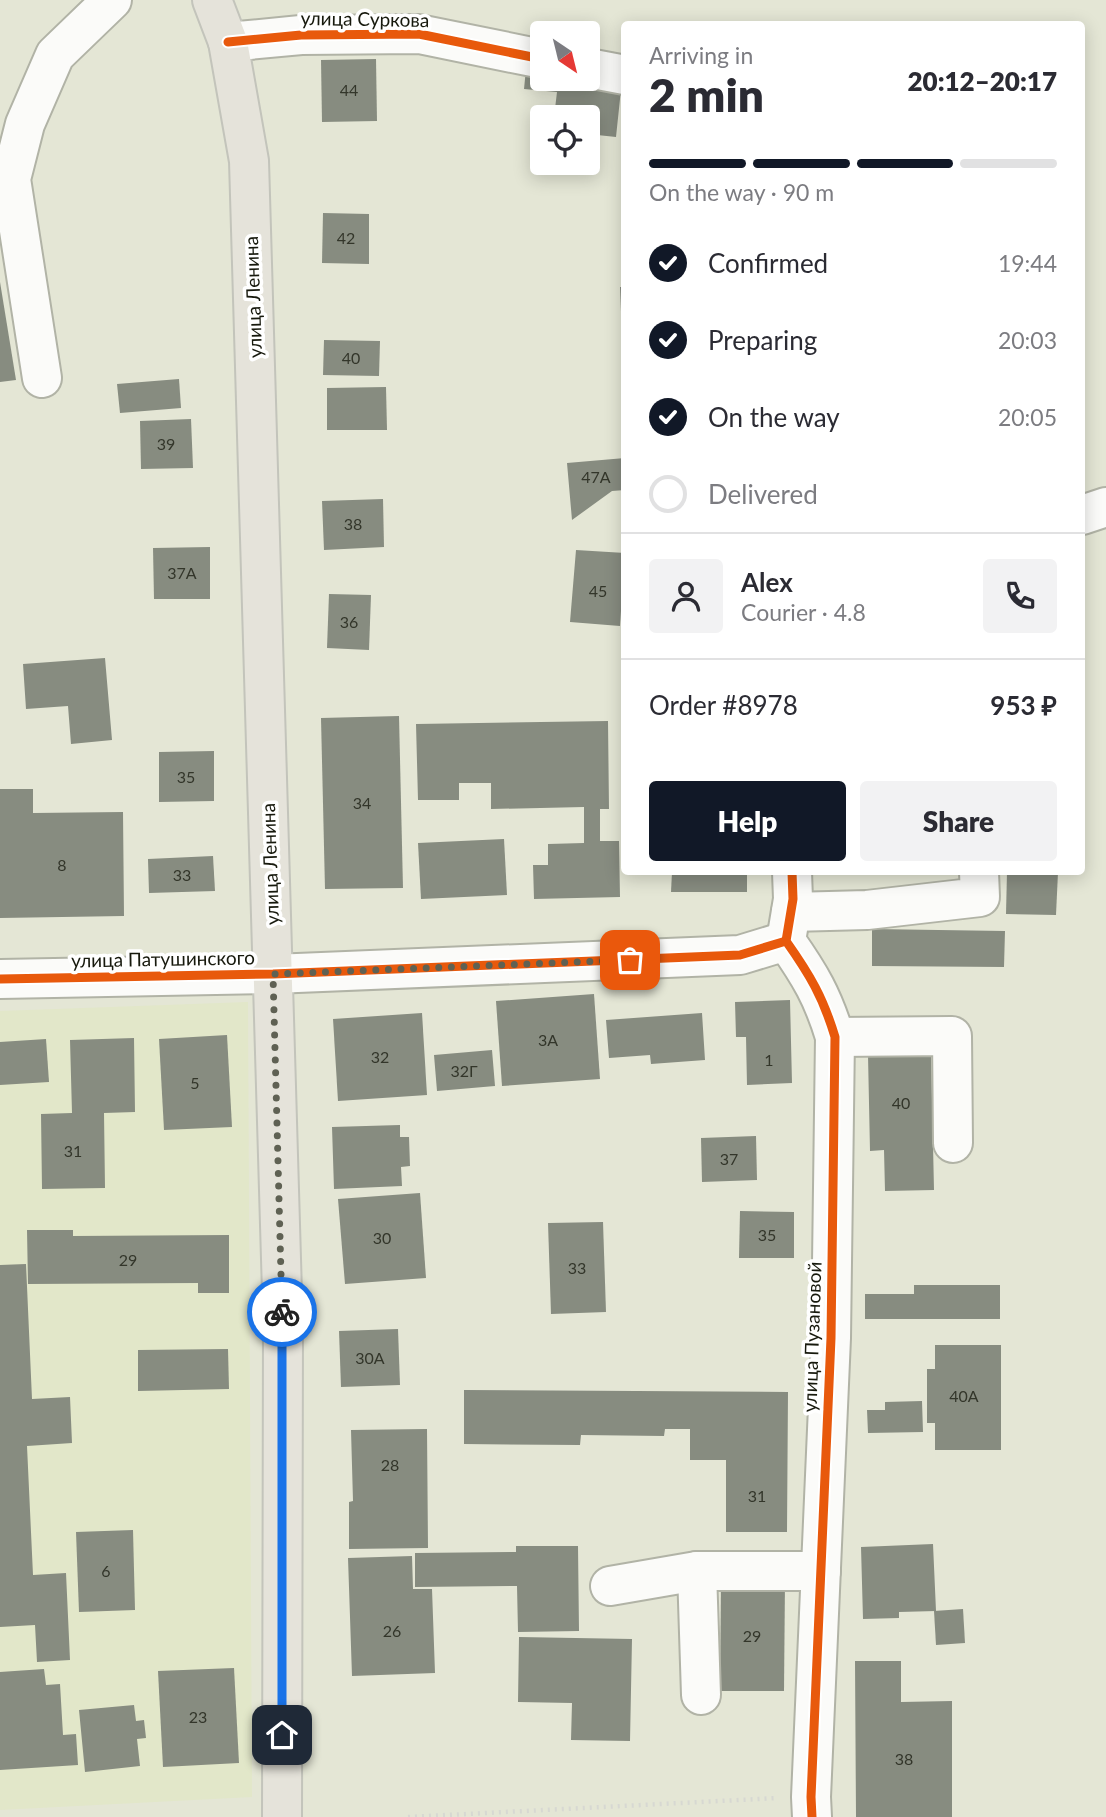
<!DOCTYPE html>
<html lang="en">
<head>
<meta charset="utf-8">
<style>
  body { margin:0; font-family:Lato,sans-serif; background:#f2f2f3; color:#2b2b33; height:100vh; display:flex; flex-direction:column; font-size:26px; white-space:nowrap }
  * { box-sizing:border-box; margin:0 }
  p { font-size:23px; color:#7c7c81 }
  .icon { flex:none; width:38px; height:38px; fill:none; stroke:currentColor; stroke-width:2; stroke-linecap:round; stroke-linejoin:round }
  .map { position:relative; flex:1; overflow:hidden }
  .panel { position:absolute; left:621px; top:21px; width:464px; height:854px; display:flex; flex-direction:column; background:#fff; border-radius:7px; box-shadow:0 4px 18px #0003 }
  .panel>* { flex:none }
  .needle { width:46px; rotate:145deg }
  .fabs { position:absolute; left:530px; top:21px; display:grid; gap:14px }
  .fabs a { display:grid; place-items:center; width:70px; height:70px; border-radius:7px; background:#fff; box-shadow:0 4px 18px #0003; font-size:35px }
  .pin { position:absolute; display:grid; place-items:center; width:60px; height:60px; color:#fff; margin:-30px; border-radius:14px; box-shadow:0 4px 10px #0006 }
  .courier { position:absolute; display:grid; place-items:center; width:70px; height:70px; margin:-35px; border:5px solid #1a73e8; border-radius:50%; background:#fff; color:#222; box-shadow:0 2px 9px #0007 }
  .headline em { font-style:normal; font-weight:800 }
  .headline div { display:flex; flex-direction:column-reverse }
  .headline { display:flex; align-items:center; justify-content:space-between; height:119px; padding:0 28px }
  h1 { font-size:46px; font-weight:800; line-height:52px }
  .bar { display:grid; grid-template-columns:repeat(4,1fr); gap:10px 7px; align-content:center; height:84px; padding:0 28px }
  .bar i { height:9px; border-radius:5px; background:#e1e1e2 }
  .bar .current { background:#111827 }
  .bar p { grid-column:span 4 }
  .line { display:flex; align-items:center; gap:18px; padding:0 28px; border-top:2px solid #e1e1e2 }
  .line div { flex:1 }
  .round { display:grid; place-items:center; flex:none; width:74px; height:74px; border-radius:7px; background:#f2f2f3 }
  ol { padding:0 28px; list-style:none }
  li { display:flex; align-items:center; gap:21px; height:77px }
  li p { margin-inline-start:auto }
  li .icon { padding:7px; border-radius:50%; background:#111827; color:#fff; stroke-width:4 }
  li:last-child { color:#7c7c81 }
  li i { width:38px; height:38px; border:4px solid #e1e1e2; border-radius:50% }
  .action { display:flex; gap:14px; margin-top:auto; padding:14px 28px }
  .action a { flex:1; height:80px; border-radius:7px; background:#111827; color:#fff; font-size:28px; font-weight:800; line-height:80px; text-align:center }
  .action a+a { background:#f2f2f3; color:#2b2b33 }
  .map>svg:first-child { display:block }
  .built { fill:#e2e7c9 }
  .building { fill:#878c80 }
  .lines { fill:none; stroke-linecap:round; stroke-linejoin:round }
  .minor-casing { stroke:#b1b3a6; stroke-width:42 }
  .major-casing { stroke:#c3c4bb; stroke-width:42 }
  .path { stroke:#d7d8d2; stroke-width:4.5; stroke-dasharray:2 5; stroke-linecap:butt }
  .minor { stroke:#fbfbf9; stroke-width:38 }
  .major { stroke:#e5e3da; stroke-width:38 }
  .cycleway-casing { stroke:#fff; stroke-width:13 }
  .cycleway { stroke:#e8590c; stroke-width:9 }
  .done { stroke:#5f6153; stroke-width:7; stroke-dasharray:0 12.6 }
  .route { stroke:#1a73e8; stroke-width:9 }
  .labels { text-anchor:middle; stroke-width:7; stroke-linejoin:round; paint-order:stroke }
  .number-label { font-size:16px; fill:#33362a }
  .street-label { font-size:19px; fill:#17190d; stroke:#fff }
</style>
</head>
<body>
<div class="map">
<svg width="1106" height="1817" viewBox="0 0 1106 1817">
  <rect width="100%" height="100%" fill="#e4e6d5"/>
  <path class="built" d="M248 1002 252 1797 0 1810V1011Z"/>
  <g class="building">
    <path d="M376 59 377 121 322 122 321 60Z"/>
    <path d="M526 69 542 71V79L622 80 616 137 588 134V117H554L557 92 524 89Z"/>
    <path d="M323 213 369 214V264L322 263Z"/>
    <path d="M0 282 16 380 0 382Z"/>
    <path d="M620 287H625V311H621Z"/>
    <path d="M324 340 380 341 379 376 323 375Z"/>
    <path d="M179 379 181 408 120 413 117 384Z"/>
    <path d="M386 387 387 430H327V388Z"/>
    <path d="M191 419 193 468 141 469 140 421Z"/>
    <path d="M625 458V490L612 491 572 520 567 463Z"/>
    <path d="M383 499 384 547 324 550 322 501Z"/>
    <path d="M210 547V599H154L153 548Z"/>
    <path d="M576 550 625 553 620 626 570 622Z"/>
    <path d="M329 594 371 595 369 650 327 648Z"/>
    <path d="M105 658 112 740 71 744 68 706 26 709 23 664Z"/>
    <path d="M399 716 403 888 325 889 321 718Z"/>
    <path d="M608 721 609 809H600V841H619L620 897 534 899 533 865H548V844L584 843V807L491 809V783H459V800H418L416 724Z"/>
    <path d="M214 751V801L159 802V752Z"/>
    <path d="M0 789H33V813L123 812 124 916 0 918Z"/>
    <path d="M504 839 507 895 421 899 418 843Z"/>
    <path d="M213 856 215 891 149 893 148 859Z"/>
    <path d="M672 872H747V892H671Z"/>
    <path d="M1007 872H1058L1056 915 1006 914Z"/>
    <path d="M872 929 1005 931 1004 967 872 966Z"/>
    <path d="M594 994 600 1079 502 1086 496 1001Z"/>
    <path d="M790 1000 792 1083 747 1085 746 1037H736L735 1002Z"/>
    <path d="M422 1013 427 1095 338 1101 333 1019Z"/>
    <path d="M702 1013 705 1060 651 1064 650 1055 609 1058 606 1020Z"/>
    <path d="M227 1035 232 1127 164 1130 159 1039Z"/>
    <path d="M134 1038 135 1112 104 1113 105 1188 42 1189 41 1114 72 1113 70 1040Z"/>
    <path d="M46 1039 49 1082 0 1085V1042Z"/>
    <path d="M492 1050 495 1086 437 1091 434 1055Z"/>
    <path d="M931 1054 934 1190 885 1191 884 1150 870 1151 868 1055Z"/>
    <path d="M400 1125V1137H409L410 1166 401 1167 402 1186 334 1189 332 1127Z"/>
    <path d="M756 1136 757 1180 702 1182 701 1138Z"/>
    <path d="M420 1193 426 1278 345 1284 338 1199Z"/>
    <path d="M740 1211 794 1212V1258H739Z"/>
    <path d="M603 1222 606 1312 551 1314 548 1223Z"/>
    <path d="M27 1230H73V1236L229 1235V1293H198V1283L28 1284Z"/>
    <path d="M26 1264 32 1399 70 1397 72 1443 27 1446 33 1575 66 1573 70 1660 37 1662 35 1625 0 1627V1265Z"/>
    <path d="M914 1285H1000V1319H865V1294H914Z"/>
    <path d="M398 1329 400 1385 341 1387 339 1331Z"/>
    <path d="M935 1345H1001V1450H935V1423H927V1369H935Z"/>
    <path d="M228 1349 229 1389 138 1391V1350Z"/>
    <path d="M464 1390 788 1392 787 1532H726V1460H690V1429H665L664 1436 581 1435 580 1445 464 1444Z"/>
    <path d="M922 1401 923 1432 868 1433 867 1410H885V1402Z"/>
    <path d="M427 1429 428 1548 349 1549V1502L353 1501 351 1430Z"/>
    <path d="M133 1530 135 1610 79 1612 76 1532Z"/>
    <path d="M933 1544 936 1611 899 1612V1618L863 1619 861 1547Z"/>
    <path d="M516 1546H578L579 1631 518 1632 517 1586 415 1587V1553L516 1552Z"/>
    <path d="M412 1556 413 1589H432L435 1673 352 1676 348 1558Z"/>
    <path d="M721 1580H785L784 1691H720Z"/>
    <path d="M963 1609 965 1643 936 1645 934 1611Z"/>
    <path d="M519 1637 632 1639 630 1741 571 1740 572 1703 518 1702Z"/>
    <path d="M855 1661H901V1702L952 1701V1817H856Z"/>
    <path d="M234 1668 239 1763 163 1767 158 1671Z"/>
    <path d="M44 1669 46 1685 60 1684 63 1735 76 1734 78 1765 0 1770V1672Z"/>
    <path d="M134 1705 136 1721 144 1720 146 1738 137 1739 140 1766 85 1772 79 1710Z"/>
  </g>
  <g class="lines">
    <g class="minor-casing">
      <g id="minor">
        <path d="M228 42 301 35 419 34 542 59"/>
        <path d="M588 68 625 75"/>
        <path d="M42 378 11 179 25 124 55 55 112 0"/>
        <path d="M1082 515 1106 507"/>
        <path d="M792 872 793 899 786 941C810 975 823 997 835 1037L831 1338 811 1797 812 1817"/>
        <path d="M791 912 867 910 980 897 979 872"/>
        <path d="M0 979 273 974 740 955 786 941"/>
        <path d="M835 1037 952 1036 953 1143"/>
        <path d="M697 1571 701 1695"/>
        <path d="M610 1586 697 1571H821"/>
      </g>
    </g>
    <g class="major-casing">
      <path id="major" d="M212 0 228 42 249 161 283 1327 282 1817"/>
    </g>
    <path class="path" d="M408 1817 778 1798"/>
    <use href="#minor" class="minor"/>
    <use href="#major" class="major"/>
    <g class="cycleway-casing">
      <g id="cycleway">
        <path d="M228 42 301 35 419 34 542 59"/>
        <path d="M792 872 793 899 786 941C810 975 823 997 835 1037L831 1338 811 1797 812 1817"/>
        <path d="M0 979 273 974 740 955 786 941"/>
      </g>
    </g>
    <use href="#cycleway" class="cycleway"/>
  </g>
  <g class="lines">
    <path class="done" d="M282 1312 273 974 630 960"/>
    <path class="route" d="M282 1735V1312"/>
  </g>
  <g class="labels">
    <g class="number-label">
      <text x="349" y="96">44</text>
      <text x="346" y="244">42</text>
      <text x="351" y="364">40</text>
      <text x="166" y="450">39</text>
      <text x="596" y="483">47А</text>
      <text x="353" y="530">38</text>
      <text x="182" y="579">37А</text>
      <text x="598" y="597">45</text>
      <text x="349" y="628">36</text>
      <text x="186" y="783">35</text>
      <text x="362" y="809">34</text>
      <text x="62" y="871">8</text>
      <text x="182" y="881">33</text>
      <text x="548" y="1046">3А</text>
      <text x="380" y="1063">32</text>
      <text x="769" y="1066">1</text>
      <text x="464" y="1077">32Г</text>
      <text x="195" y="1089">5</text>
      <text x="901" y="1109">40</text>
      <text x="73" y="1157">31</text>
      <text x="729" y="1165">37</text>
      <text x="767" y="1241">35</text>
      <text x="382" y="1244">30</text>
      <text x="128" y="1266">29</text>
      <text x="577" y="1274">33</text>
      <text x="370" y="1364">30А</text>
      <text x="964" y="1402">40А</text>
      <text x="390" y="1471">28</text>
      <text x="757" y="1502">31</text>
      <text x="106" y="1577">6</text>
      <text x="392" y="1637">26</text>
      <text x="752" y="1642">29</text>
      <text x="198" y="1723">23</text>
      <text x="904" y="1765">38</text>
    </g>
    <g class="street-label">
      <text transform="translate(365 19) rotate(1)" y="7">улица Суркова</text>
      <text transform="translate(253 297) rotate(-92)" y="7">улица Ленина</text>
      <text transform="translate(270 864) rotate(-92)" y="7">улица Ленина</text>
      <text transform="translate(163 959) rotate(-1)" y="7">улица Патушинского</text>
      <text transform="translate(812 1337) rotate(-88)" y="7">улица Пузановой</text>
    </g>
  </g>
</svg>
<div class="fabs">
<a><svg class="needle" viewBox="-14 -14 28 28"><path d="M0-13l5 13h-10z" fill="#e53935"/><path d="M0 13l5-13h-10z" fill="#7c7c81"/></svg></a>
<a><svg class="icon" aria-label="locate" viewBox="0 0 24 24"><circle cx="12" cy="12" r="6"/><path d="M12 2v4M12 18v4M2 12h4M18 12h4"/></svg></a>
</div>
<div class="pin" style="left:630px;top:960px;background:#ea580c"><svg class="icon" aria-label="bag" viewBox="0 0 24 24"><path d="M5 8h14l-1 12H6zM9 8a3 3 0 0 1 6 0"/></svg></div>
<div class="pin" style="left:282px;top:1735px;background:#1f2937"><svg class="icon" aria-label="home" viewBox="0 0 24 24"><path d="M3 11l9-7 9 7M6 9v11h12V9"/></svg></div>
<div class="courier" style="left:282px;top:1312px"><svg class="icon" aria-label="bike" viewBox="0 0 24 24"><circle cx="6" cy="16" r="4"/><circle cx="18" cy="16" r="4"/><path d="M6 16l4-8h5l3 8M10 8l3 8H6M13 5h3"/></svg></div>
<section class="panel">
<div class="headline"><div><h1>2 min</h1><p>Arriving in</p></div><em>20:12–20:17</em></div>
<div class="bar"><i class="current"></i><i class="current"></i><i class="current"></i><i></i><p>On the way · 90 m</p></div>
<ol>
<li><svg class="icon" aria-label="check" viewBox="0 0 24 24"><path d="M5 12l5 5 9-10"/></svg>Confirmed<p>19:44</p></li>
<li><svg class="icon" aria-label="check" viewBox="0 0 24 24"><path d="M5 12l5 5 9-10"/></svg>Preparing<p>20:03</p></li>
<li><svg class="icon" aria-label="check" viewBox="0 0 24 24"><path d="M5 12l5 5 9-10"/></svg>On the way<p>20:05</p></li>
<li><i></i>Delivered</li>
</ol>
<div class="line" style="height:126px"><a class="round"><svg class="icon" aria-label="person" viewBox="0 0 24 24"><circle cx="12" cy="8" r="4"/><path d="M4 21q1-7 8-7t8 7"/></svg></a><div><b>Alex</b><p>Courier · 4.8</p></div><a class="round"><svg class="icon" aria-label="phone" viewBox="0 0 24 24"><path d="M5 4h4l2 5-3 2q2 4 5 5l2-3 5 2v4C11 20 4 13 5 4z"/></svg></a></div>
<div class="line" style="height:91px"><div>Order #8978</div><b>953 ₽</b></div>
<div class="action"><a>Help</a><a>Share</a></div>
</section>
</div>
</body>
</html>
